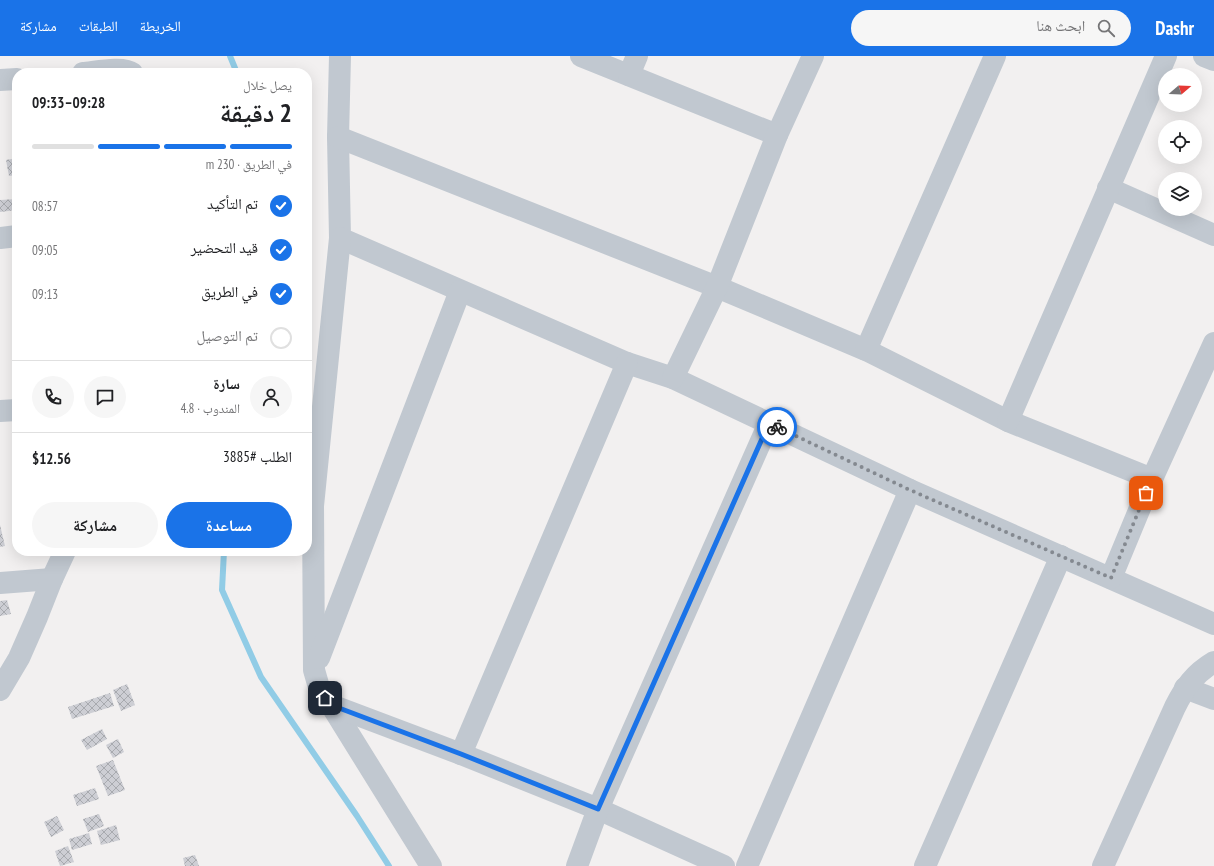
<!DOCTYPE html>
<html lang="ar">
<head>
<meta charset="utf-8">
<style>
  body { margin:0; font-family:"PT Sans Narrow","Noto Naskh Arabic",sans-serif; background:#f6f6f6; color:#202124; direction:rtl; height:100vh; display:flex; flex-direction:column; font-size:15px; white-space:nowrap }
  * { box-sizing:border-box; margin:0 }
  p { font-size:13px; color:#757577 }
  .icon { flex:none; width:22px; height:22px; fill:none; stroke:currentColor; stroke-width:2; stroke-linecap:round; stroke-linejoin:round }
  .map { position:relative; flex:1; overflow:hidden; direction:ltr }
  .details { position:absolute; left:12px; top:12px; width:300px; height:488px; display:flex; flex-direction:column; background:#fff; border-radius:16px; box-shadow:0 4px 16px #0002; direction:rtl }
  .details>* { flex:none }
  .needle { width:26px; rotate:71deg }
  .fabs { position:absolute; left:1158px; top:12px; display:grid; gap:8px }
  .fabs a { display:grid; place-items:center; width:44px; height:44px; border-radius:50%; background:#fff; box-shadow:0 4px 16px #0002; font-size:20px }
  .pin { position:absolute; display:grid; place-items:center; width:34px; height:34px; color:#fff; margin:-17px; border-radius:8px; box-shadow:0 2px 6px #0006 }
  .courier { position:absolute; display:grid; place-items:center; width:40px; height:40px; margin:-20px; border:3px solid #1a73e8; border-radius:50%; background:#fff; color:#222; box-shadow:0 1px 5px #0007 }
  .headline em { font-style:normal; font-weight:800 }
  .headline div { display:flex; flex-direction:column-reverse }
  .headline { display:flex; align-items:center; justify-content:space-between; height:68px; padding:0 20px }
  h1 { font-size:26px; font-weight:800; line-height:30px }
  .bar { display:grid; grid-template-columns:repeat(4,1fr); gap:6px 4px; align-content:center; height:48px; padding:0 20px }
  .bar i { height:5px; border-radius:3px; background:#e0e0e0 }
  .bar .current { background:#1a73e8 }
  .bar p { grid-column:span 4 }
  .line { display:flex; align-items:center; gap:10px; padding:0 20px; border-top:1px solid #e0e0e0 }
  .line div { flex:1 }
  .round { display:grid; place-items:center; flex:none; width:42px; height:42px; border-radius:21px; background:#f6f6f6 }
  ol { padding:0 20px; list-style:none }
  li { display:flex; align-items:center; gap:12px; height:44px }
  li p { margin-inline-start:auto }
  li .icon { padding:4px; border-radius:50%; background:#1a73e8; color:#fff; stroke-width:4 }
  li:last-child { color:#757577 }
  li i { width:22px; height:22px; border:2px solid #e0e0e0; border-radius:50% }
  .button { display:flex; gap:8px; margin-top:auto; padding:8px 20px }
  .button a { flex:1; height:46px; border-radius:24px; background:#1a73e8; color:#fff; font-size:16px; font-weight:800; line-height:46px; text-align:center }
  .button a+a { background:#f6f6f6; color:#202124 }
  header { display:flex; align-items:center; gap:24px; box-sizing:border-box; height:56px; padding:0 20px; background:#1a73e8; color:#fff }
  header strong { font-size:19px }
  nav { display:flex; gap:22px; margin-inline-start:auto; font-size:14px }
  .search { width:280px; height:36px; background:#f6f6f6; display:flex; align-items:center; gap:10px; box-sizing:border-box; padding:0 14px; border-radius:22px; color:#757577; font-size:15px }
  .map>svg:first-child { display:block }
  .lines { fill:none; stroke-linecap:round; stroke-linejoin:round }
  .stream { stroke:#91cce6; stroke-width:6 }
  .building { fill:url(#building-cross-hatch) }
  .minor { stroke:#c1c8d0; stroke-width:22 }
  .done { stroke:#848990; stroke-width:4; stroke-dasharray:0 7.2 }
  .route { stroke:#1a73e8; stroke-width:5 }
</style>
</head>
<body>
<header>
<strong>Dashr</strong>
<div class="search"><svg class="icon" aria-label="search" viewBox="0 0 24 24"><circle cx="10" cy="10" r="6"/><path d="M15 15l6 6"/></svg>ابحث هنا</div>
<nav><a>الخريطة</a><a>الطبقات</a><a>مشاركة</a></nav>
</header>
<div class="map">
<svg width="1214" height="810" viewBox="0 0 1214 810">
  <defs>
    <pattern id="building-cross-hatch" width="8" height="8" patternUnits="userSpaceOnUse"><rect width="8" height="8" fill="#cdced4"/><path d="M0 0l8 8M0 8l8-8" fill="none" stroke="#a8aaaf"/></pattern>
  </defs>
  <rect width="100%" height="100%" fill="#f2f0f0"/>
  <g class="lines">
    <g class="stream">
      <path d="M230 0 237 17"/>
      <path d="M224 495 222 534 261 621 357 760 389 810"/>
    </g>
  </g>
  <g class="building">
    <path d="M17 102V119L9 120 6 104Z"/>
    <path d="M17 143V154L0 156V144Z"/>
    <path d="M0 469 5 490 0 491Z"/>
    <path d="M7 544 11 558 0 560V545Z"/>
    <path d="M127 628 135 649 121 655 113 634Z"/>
    <path d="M110 637 114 650 72 663 68 651Z"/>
    <path d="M102 673 107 683 87 694 81 684Z"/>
    <path d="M118 683 124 696 113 702 106 689Z"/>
    <path d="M113 704 125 734 108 740 96 710Z"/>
    <path d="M95 732 99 743 77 750 73 739Z"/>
    <path d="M99 758 104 770 88 776 83 763Z"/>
    <path d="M57 760 64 774 51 781 44 766Z"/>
    <path d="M116 769 120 784 101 789 97 775Z"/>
    <path d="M89 777 92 788 72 794 69 783Z"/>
    <path d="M68 790 74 806 60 810 55 795Z"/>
    <path d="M195 799 199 810H185L183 802Z"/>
  </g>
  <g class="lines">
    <g class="minor">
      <path d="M340 0 338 81 340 182 627 307 673 322 910 434 1214 568"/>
      <path d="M581 0 777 79"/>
      <path d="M1204 0 1214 4"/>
      <path d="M83 17C95 16 123 10 132 17"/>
      <path d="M629 19 637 0"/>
      <path d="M0 24 17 23"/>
      <path d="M338 81 717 231 866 294 1008 365 1152 423"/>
      <path d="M1108 132 1214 179"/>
      <path d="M0 182 17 180"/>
      <path d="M340 182 313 450 314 614 320 635 331 649 431 810"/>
      <path d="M866 294 995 0"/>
      <path d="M673 322 717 231 777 79 813 0"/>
      <path d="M0 355 17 354"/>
      <path d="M1008 365 1166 0"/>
      <path d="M1111 522 1152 423 1214 287"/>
      <path d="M0 527 52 523"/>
      <path d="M319 602 460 235"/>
      <path d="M1185 632 1214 643"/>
      <path d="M0 634 19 602 37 561 52 523 65 495"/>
      <path d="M331 649 461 698 598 753 724 810"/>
      <path d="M461 698 627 307"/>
      <path d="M577 810 598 753 769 367"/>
      <path d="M747 810 910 434"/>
      <path d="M925 810 1061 500"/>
      <path d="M1103 810 1175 651C1185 631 1194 618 1214 606"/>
    </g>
  </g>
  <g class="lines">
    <path class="done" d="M777 371 910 434 1111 522 1146 437"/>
    <path class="route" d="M325 642 331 649 461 698 598 753 769 367 777 371"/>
  </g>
</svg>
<div class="fabs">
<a><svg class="needle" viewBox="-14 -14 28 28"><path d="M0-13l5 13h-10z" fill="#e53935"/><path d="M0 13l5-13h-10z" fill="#757577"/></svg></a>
<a><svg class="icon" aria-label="locate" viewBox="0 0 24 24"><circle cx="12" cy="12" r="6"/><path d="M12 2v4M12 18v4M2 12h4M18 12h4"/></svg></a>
<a><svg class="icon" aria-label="layers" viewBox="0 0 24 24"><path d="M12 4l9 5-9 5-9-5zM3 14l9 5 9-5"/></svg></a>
</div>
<div class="pin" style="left:1146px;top:437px;background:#ea580c"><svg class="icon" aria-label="bag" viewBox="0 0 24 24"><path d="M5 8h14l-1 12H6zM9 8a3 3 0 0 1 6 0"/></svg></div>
<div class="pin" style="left:325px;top:642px;background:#1f2937"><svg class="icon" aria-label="home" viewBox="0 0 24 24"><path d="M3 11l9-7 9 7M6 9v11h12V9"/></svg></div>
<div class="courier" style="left:777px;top:371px"><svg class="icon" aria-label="bike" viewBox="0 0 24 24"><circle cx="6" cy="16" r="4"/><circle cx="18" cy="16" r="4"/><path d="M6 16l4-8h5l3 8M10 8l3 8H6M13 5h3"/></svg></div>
<section class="details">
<div class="headline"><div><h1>2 دقيقة</h1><p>يصل خلال</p></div><em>09:28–09:33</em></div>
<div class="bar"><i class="current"></i><i class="current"></i><i class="current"></i><i></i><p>في الطريق · 230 m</p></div>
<ol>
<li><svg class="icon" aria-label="check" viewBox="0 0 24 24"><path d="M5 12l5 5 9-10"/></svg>تم التأكيد<p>08:57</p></li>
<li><svg class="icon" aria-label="check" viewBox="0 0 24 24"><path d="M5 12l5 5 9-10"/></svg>قيد التحضير<p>09:05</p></li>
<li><svg class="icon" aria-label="check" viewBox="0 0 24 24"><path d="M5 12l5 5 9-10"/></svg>في الطريق<p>09:13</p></li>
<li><i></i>تم التوصيل</li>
</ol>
<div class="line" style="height:72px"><a class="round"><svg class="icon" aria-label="person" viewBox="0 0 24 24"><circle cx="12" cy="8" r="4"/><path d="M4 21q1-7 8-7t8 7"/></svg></a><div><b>سارة</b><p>المندوب · 4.8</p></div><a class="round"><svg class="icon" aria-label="chat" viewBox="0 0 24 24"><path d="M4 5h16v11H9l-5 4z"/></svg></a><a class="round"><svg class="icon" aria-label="phone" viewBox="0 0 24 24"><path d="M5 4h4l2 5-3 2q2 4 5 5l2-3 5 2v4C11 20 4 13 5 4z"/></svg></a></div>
<div class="line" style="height:52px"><div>الطلب #3885</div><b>$12.56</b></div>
<div class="button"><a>مساعدة</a><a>مشاركة</a></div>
</section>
</div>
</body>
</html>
